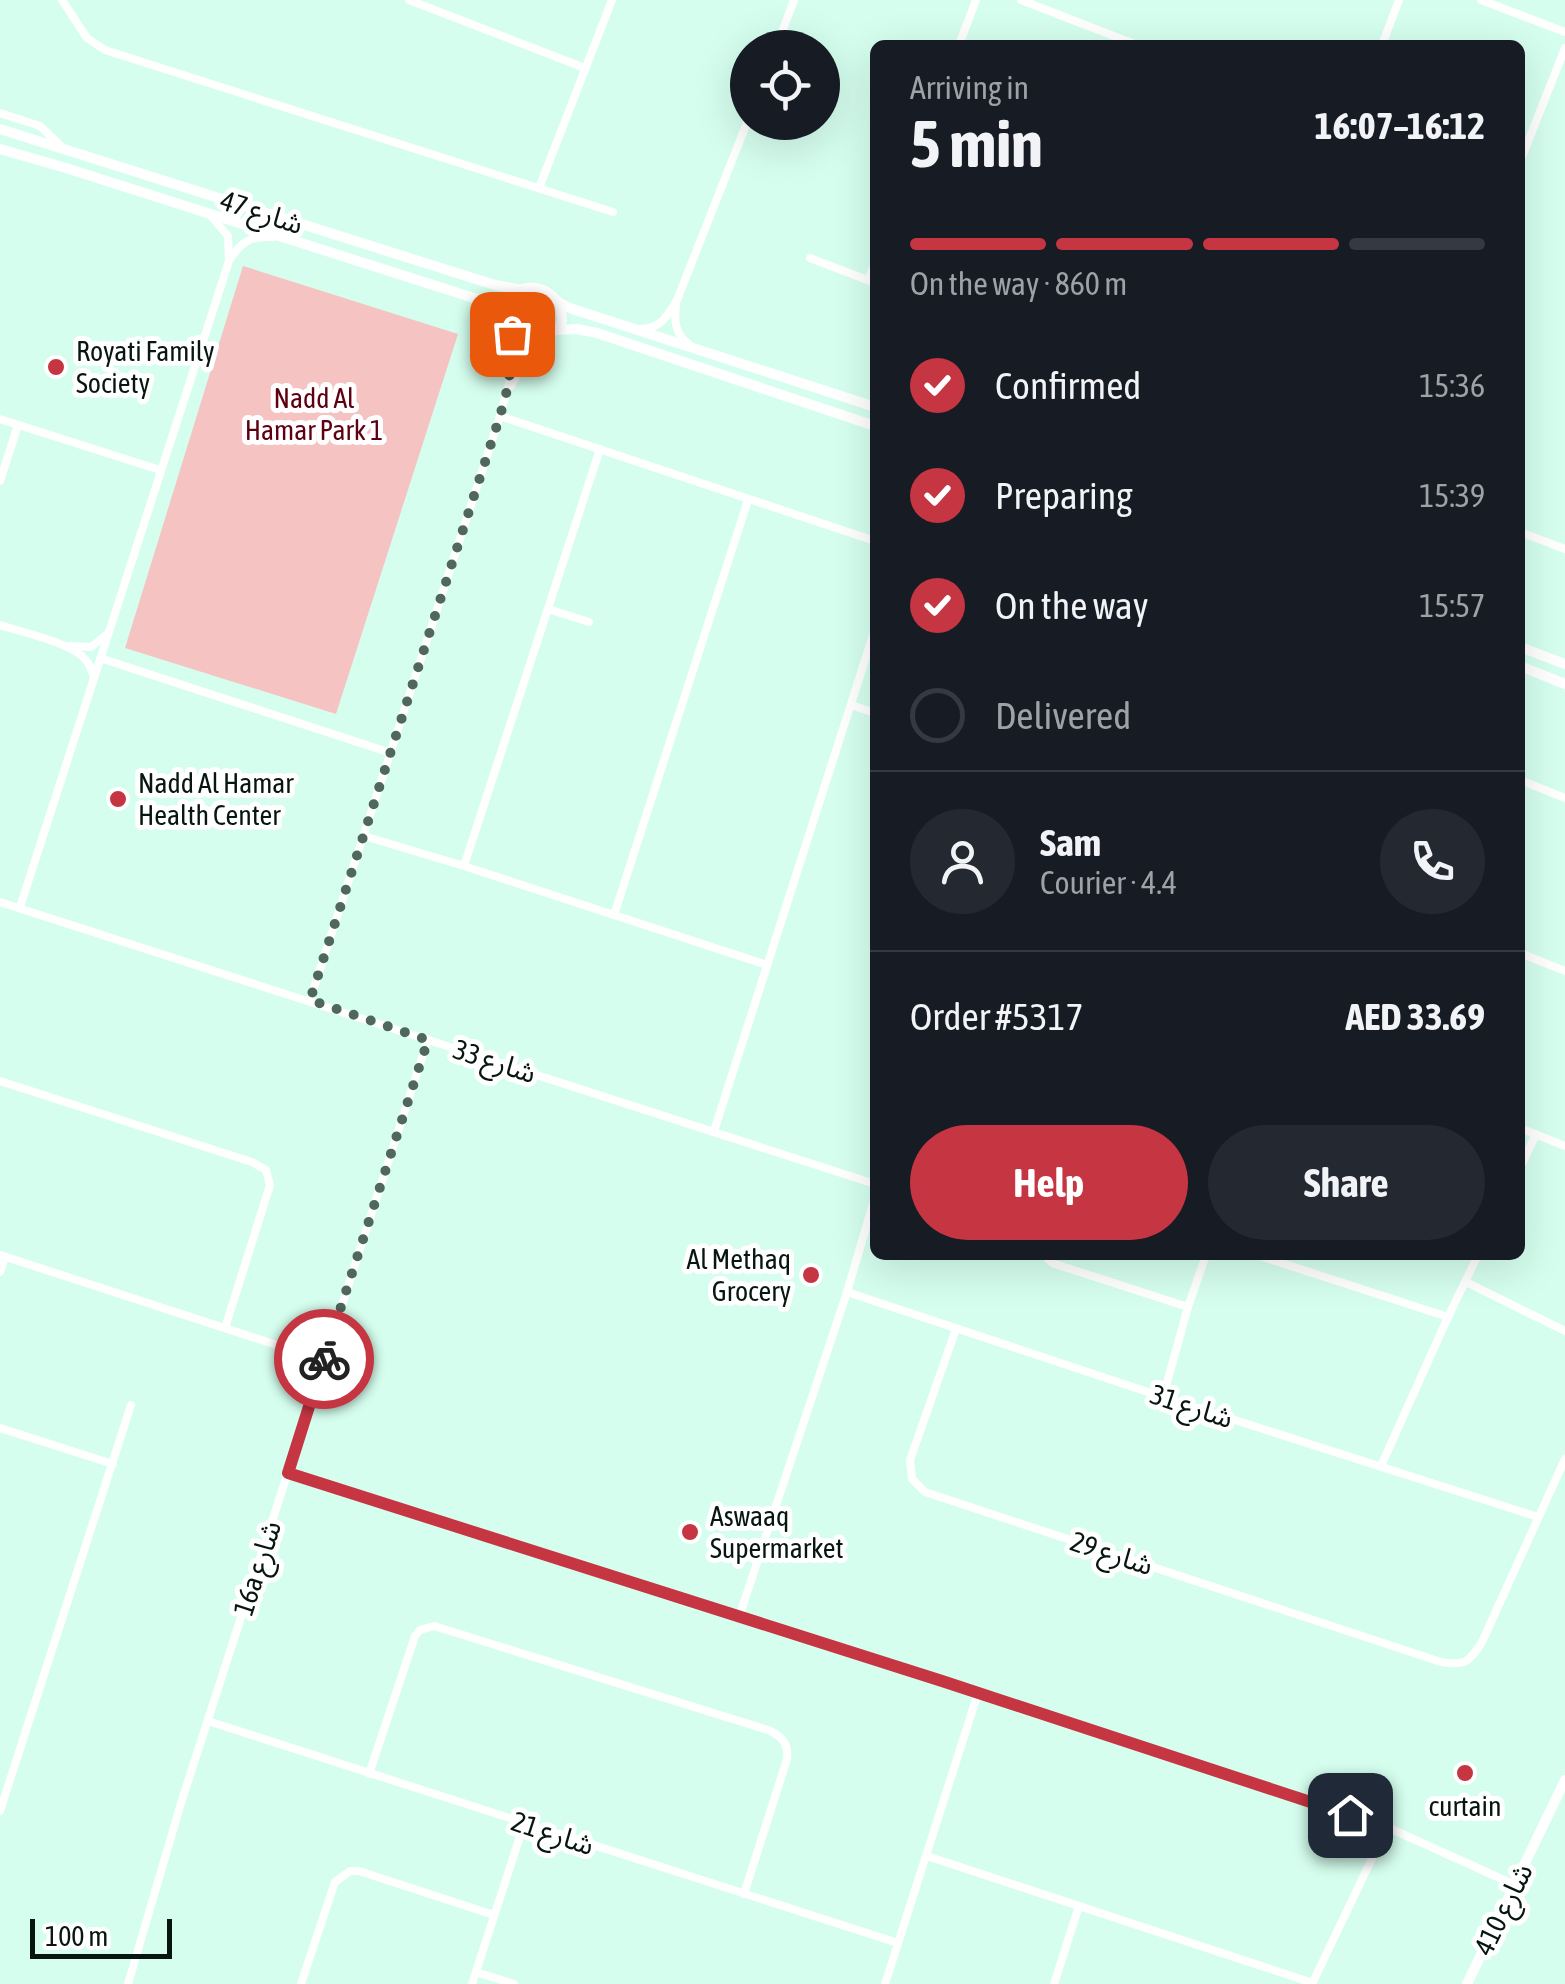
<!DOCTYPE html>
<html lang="en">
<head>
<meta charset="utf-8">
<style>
  body { margin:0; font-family:"Asap Condensed","Noto Sans Arabic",sans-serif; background:#242831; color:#f1f3f6; height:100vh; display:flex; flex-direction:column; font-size:38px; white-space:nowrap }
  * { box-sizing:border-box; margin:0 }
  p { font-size:32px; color:#9ea1a6 }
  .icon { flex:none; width:55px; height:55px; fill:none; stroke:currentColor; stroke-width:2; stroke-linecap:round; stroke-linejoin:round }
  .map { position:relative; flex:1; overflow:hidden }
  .side { position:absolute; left:870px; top:40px; width:655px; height:1220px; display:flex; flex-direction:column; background:#171b24; border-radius:15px; box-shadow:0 10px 40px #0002 }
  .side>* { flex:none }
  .buttons { position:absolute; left:730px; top:30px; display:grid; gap:20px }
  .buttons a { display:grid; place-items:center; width:110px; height:110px; border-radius:50%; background:#171b24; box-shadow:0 10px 40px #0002; font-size:50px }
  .scale { position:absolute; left:30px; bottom:25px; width:142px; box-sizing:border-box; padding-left:10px; border:5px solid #081611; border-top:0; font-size:28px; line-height:35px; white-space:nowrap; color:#081611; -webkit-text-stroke:8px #fff; paint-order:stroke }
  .pin { position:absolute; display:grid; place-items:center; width:85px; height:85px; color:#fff; margin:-42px; border-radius:20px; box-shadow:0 5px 15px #0006 }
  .courier { position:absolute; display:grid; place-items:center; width:100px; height:100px; margin:-50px; border:8px solid #c53542; border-radius:50%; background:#fff; color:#222; box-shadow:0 2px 12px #0007 }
  .overview em { font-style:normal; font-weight:700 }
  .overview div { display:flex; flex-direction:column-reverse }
  .overview { display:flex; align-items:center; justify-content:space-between; height:170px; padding:0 40px }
  h1 { font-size:65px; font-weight:700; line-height:75px }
  .bar { display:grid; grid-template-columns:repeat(4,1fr); gap:15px 10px; align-content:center; height:120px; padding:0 40px }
  .bar i { height:12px; border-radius:8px; background:#363941 }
  .bar .current { background:#c53542 }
  .bar p { grid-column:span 4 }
  .line { display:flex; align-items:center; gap:25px; padding:0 40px; border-top:2px solid #363941 }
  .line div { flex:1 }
  .round { display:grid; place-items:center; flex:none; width:105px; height:105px; border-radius:52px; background:#242831 }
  ol { padding:0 40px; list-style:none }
  li { display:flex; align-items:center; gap:30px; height:110px }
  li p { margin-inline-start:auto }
  li .icon { padding:10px; border-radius:50%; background:#c53542; color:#fff; stroke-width:4 }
  li:last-child { color:#9ea1a6 }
  li i { width:55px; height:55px; border:5px solid #363941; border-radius:50% }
  .cta { display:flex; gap:20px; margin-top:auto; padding:20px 40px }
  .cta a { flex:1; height:115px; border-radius:60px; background:#c53542; color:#fff; font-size:40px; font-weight:700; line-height:115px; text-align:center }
  .cta a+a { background:#242831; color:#f1f3f6 }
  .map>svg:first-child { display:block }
  .green { fill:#f5c4c2 }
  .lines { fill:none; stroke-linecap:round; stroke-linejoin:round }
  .minor { stroke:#fff; stroke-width:8 }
  .tertiary { stroke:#fff; stroke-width:10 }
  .done { stroke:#50675e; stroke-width:10; stroke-dasharray:0 18 }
  .route { stroke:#c53542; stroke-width:12 }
  .poi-dot { fill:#c53542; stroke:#fff; stroke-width:4 }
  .labels { text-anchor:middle; stroke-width:10; stroke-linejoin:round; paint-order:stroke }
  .street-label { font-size:28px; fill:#081611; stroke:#fff }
  .poi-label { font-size:28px; fill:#081611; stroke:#fff; text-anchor:start }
  .park-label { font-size:28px; fill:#5f0012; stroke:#fff }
</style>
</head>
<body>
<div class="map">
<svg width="1565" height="1984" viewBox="0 0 1565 1984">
  <rect width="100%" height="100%" fill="#d5feee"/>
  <path class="green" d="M243 266 458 334 336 714 125 648Z"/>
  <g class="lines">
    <g class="minor">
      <path d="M62 0 87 38 105 50 613 212"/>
      <path d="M409 0 585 68"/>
      <path d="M1021 0 1137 45"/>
      <path d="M1481 0 1565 32"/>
      <path d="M959 45 976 0"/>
      <path d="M1382 45 1399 0"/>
      <path d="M776 48 794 0"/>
      <path d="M0 113 40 126 63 148"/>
      <path d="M1520 162 1565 48"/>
      <path d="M539 188 612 0"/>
      <path d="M231 258C242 240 253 236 273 237"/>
      <path d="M810 258 875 283"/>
      <path d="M868 280 875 263"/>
      <path d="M676 305C674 321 675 335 690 345"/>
      <path d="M639 329C660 329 667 317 677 300L748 120"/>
      <path d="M511 386 534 344"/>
      <path d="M500 416 875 541"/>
      <path d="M0 419 160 470"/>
      <path d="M0 481 18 425"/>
      <path d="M1520 532 1565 549"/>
      <path d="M548 609 589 622"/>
      <path d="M0 625C24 633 64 641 82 656 89 662 91 669 94 677"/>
      <path d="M70 646 91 647 106 635"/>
      <path d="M100 658 391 753"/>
      <path d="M851 705 875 713"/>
      <path d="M1520 780 1565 798"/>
      <path d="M364 836 464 866 767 965"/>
      <path d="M464 866 600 449"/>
      <path d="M0 902 875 1184"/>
      <path d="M20 907 229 261 228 236 211 216"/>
      <path d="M614 915 748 500"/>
      <path d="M1520 953 1565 971"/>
      <path d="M310 1000 500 416 509 383 512 334"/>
      <path d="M0 1081 252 1162 266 1170 270 1185 225 1328"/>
      <path d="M1520 1128 1565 1146"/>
      <path d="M714 1131 875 629"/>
      <path d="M1520 1168 1536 1134"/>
      <path d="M0 1255 323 1360"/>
      <path d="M1044 1255 1052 1263 1188 1307"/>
      <path d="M1257 1255 1448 1317"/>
      <path d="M0 1272 5 1257"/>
      <path d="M1466 1282 1565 1331"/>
      <path d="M847 1292 1163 1397 1538 1517"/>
      <path d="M956 1329 910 1460 912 1479 925 1492 1441 1662C1466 1666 1469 1662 1482 1642L1565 1459"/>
      <path d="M1163 1397 1188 1307 1206 1255"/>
      <path d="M0 1428 113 1464"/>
      <path d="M1381 1466 1448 1317 1478 1255"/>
      <path d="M288 1473 978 1693 1387 1827 1515 1885"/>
      <path d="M739 1617 847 1292 875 1197"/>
      <path d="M208 1721 898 1943"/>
      <path d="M369 1774 415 1636 420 1630 434 1626 768 1730C782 1736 789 1744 787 1759L744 1894"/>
      <path d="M0 1811 131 1405"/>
      <path d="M927 1856 1313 1983"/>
      <path d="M476 1972 514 1984"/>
      <path d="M128 1984 181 1803 428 1039"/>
      <path d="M301 1984 335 1882 350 1871H359L494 1915"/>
      <path d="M472 1984 524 1824"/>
      <path d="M885 1984 978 1693"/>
      <path d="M1054 1984 1079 1906"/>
      <path d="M1312 1984 1387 1827"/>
    </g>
    <g class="tertiary">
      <path d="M0 129 495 285 524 290"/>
      <path d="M0 149 66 168 477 299 492 308 507 324"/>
      <path d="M560 303 562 320 559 328 553 330 549 339C495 364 493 275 541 289 550 292 553 298 560 303 566 307 575 310 582 312L875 407"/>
      <path d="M554 330 577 329 597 333 875 426"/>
      <path d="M1520 647 1565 664"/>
      <path d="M1520 666 1565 684"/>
      <path d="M1467 1984 1565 1780"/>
    </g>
  </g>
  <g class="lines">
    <path class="done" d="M324 1359 428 1040 310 1000 500 416 509 383 512 334"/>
    <path class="route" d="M324 1359 288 1473 942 1681 1350 1815"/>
  </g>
  <g class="poi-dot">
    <circle cx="56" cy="367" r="10"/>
    <circle cx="118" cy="799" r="10"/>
    <circle cx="811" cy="1275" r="10"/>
    <circle cx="690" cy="1532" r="10"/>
    <circle cx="1465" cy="1773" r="10"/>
  </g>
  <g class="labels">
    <g class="street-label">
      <text transform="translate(262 212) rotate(18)" y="10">شارع 47</text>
      <text transform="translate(495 1061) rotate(18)" y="10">شارع 33</text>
      <text transform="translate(1192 1406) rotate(18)" y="10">شارع 31</text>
      <text transform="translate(1112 1553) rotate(18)" y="10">شارع 29</text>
      <text transform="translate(257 1568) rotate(-72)" y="10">16a شارع</text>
      <text transform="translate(553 1833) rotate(18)" y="10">شارع 21</text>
      <text transform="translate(1503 1909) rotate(-64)" y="10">شارع 410</text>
    </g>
    <g class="poi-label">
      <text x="76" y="361">Royati Family<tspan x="76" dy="32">Society</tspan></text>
      <text x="138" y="793">Nadd Al Hamar<tspan x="138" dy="32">Health Center</tspan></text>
      <text x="791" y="1269" text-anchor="end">Al Methaq<tspan x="791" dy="32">Grocery</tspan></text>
      <text x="710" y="1526">Aswaaq<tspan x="710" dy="32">Supermarket</tspan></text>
      <text x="1465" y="1816" text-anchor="middle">curtain</text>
    </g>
    <g class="park-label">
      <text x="314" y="408">Nadd Al<tspan x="314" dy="32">Hamar Park 1</tspan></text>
    </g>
  </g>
</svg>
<div class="buttons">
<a><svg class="icon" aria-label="locate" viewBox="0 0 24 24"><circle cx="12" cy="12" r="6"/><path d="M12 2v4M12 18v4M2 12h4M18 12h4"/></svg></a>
</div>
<div class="scale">100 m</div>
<div class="pin" style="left:512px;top:334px;background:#ea580c"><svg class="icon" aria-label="bag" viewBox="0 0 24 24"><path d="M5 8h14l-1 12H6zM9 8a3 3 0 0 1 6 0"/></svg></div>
<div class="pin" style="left:1350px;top:1815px;background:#1f2937"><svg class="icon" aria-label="home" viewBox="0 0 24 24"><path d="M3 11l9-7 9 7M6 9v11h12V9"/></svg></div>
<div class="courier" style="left:324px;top:1359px"><svg class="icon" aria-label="bike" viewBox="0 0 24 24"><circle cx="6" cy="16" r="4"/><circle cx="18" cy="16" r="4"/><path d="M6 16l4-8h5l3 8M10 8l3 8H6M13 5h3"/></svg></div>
<section class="side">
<div class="overview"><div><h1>5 min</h1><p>Arriving in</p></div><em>16:07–16:12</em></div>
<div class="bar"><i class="current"></i><i class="current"></i><i class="current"></i><i></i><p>On the way · 860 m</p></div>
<ol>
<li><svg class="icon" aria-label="check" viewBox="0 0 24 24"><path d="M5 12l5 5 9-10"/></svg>Confirmed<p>15:36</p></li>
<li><svg class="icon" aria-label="check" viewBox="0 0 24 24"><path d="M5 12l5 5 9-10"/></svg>Preparing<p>15:39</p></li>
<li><svg class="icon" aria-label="check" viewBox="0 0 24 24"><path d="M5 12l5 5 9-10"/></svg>On the way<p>15:57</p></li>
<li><i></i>Delivered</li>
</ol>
<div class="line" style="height:180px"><a class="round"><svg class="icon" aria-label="person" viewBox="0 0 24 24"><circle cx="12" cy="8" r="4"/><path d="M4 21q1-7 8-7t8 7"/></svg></a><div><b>Sam</b><p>Courier · 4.4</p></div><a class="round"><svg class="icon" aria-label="phone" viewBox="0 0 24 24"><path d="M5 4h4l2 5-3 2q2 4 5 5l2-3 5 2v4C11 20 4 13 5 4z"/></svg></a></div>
<div class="line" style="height:130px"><div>Order #5317</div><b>AED 33.69</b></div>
<div class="cta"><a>Help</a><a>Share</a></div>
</section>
</div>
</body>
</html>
